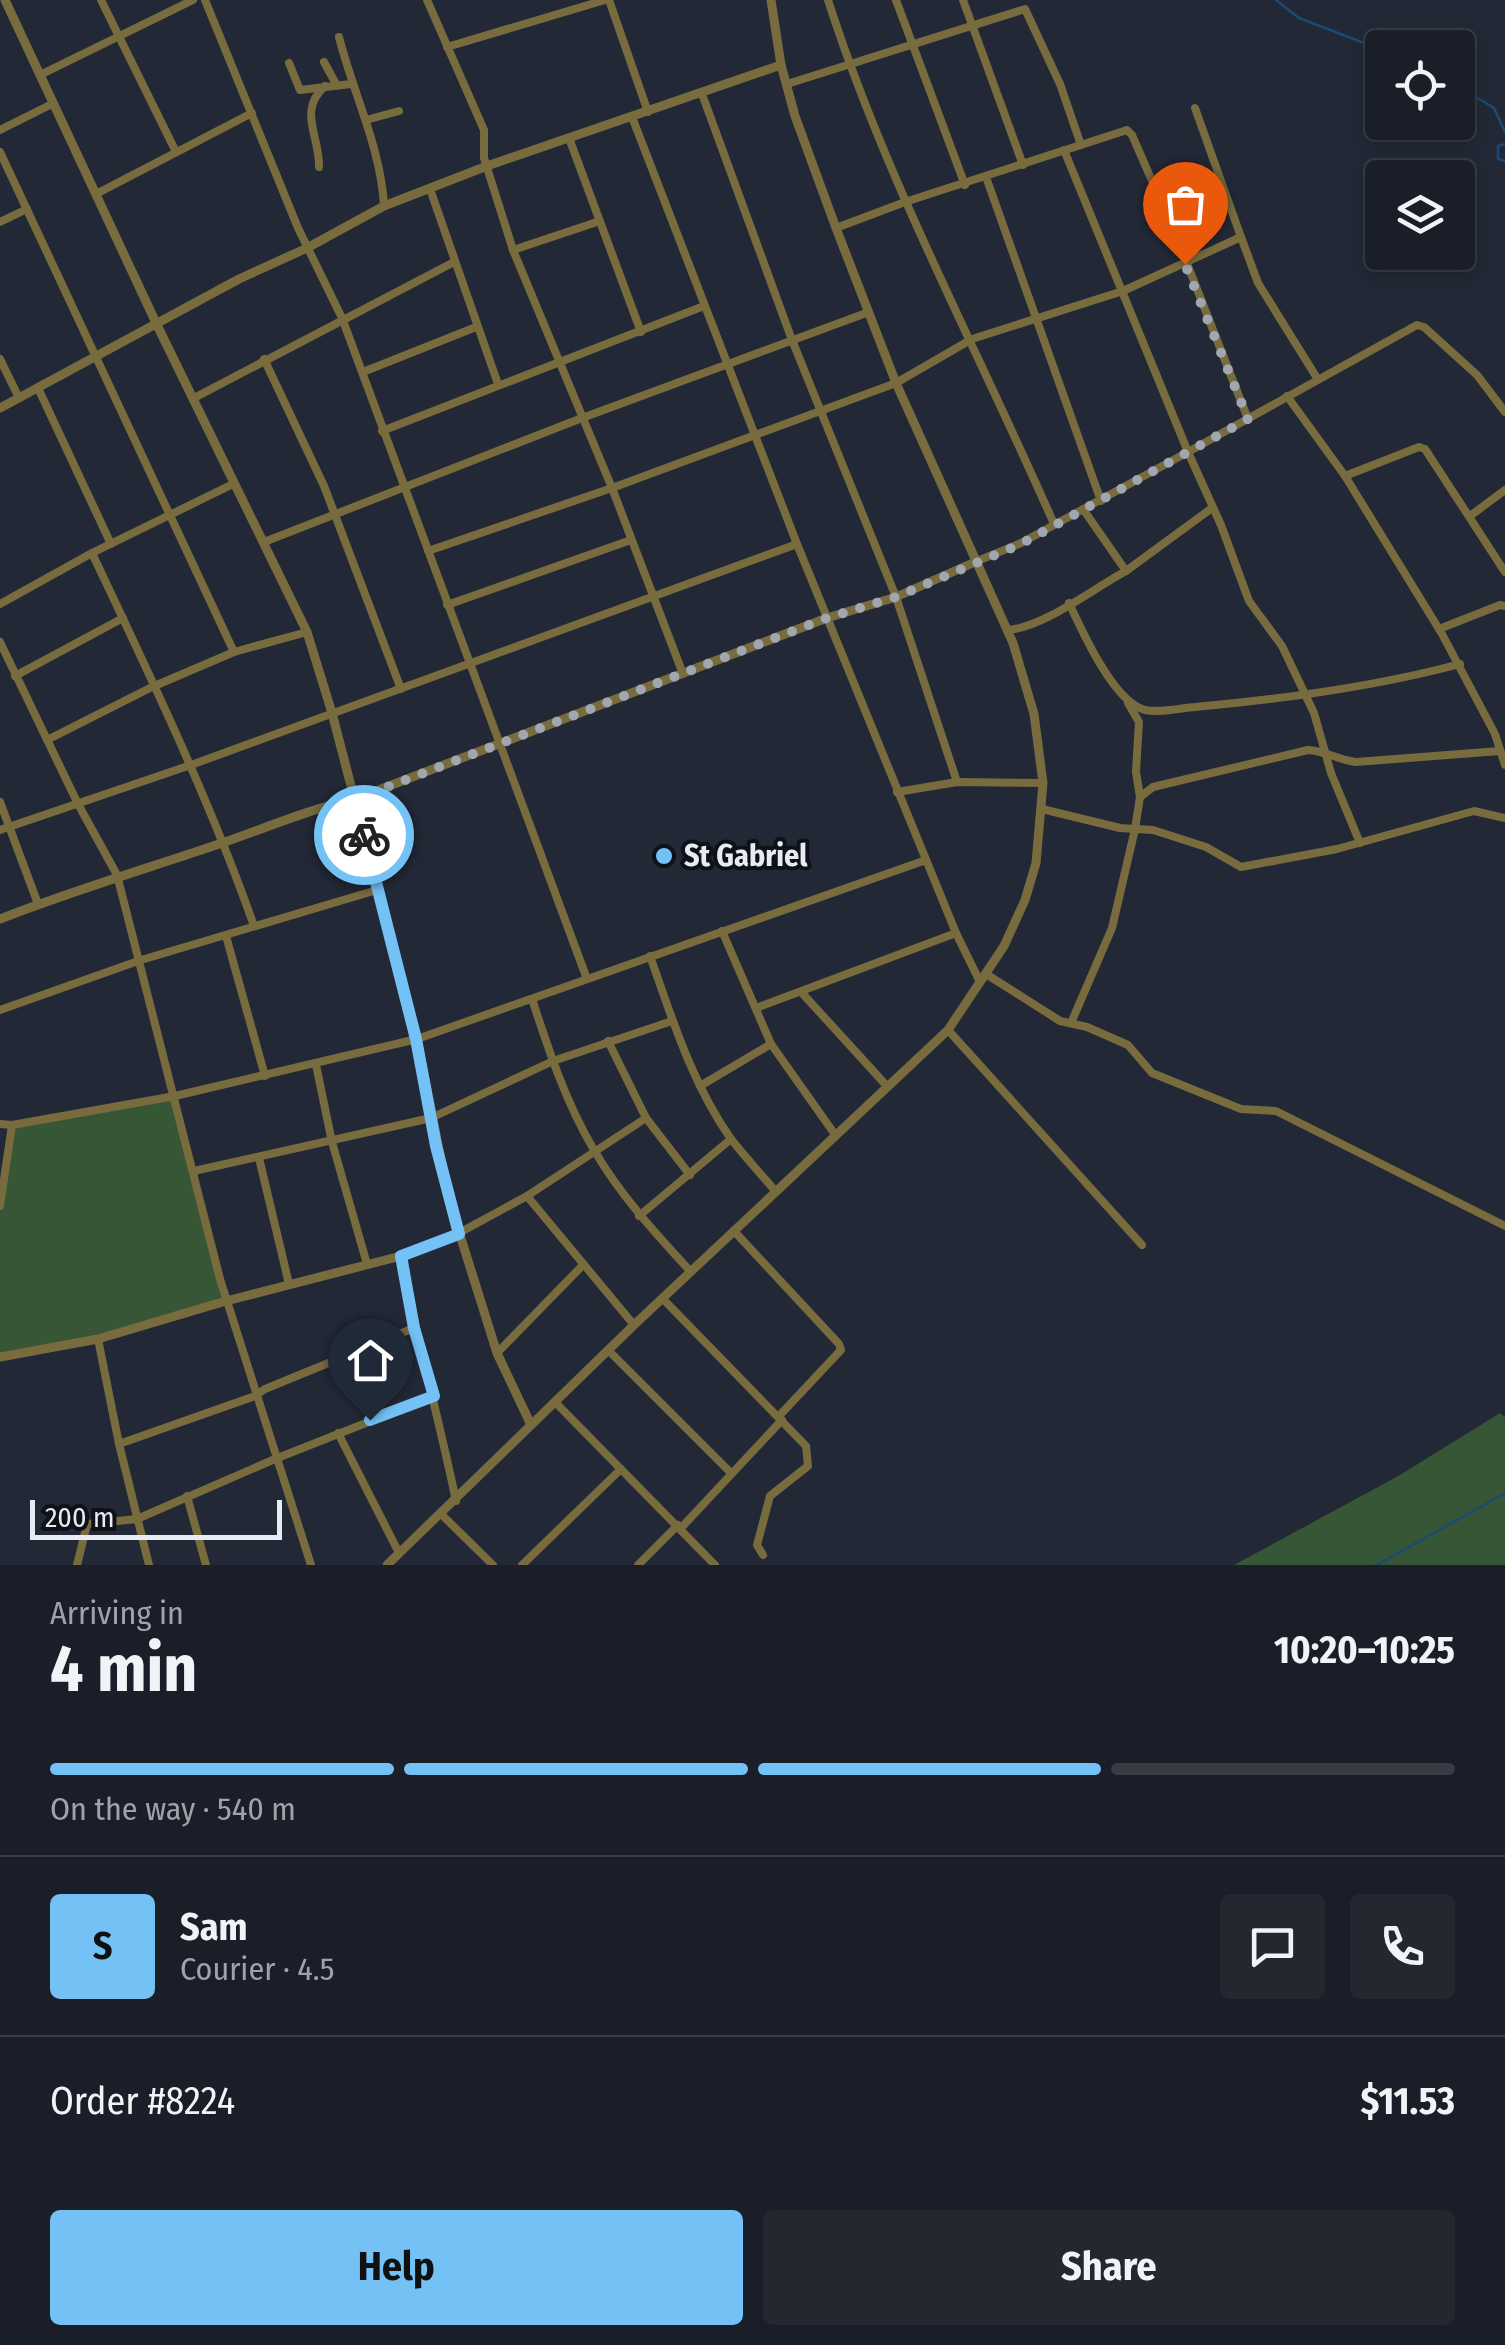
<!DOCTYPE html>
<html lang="en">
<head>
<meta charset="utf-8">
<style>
  body { margin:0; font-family:"Fira Sans Condensed",sans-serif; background:#232730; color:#f1f3f6; height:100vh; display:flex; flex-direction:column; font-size:38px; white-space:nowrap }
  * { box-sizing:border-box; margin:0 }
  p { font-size:32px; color:#9fa2a8 }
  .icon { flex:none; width:55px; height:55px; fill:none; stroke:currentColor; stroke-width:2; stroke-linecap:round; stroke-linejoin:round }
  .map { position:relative; height:1565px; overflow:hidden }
  .panel { display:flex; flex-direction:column; background:#1a1e28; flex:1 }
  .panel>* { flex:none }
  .fabs { position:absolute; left:1365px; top:30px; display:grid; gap:20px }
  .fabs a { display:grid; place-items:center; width:110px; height:110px; border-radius:10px; background:#1a1e28; box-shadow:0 5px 15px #0003,0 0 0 2px #383c45; font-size:50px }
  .scale { position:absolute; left:30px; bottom:25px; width:252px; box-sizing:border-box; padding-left:10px; border:5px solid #e6ebf4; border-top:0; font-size:28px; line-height:35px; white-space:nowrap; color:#e6ebf4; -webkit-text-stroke:8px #0e1117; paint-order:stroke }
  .pin { position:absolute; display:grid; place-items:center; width:85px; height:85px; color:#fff; margin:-102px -42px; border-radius:50% 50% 50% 0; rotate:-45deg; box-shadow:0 0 10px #0007 }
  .pin .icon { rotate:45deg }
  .courier { position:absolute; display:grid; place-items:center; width:100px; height:100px; margin:-50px; border:8px solid #73c1f5; border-radius:50%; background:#fff; color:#222; box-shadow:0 2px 12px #0007 }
  .headline em { font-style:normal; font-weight:700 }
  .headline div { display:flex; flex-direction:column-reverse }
  .headline { display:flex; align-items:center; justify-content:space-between; height:170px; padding:0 50px }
  h1 { font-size:65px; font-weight:700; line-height:75px }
  .bar { display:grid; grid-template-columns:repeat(4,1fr); gap:15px 10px; align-content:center; height:120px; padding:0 50px }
  .bar i { height:12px; border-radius:8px; background:#383c45 }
  .bar .on { background:#73c1f5 }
  .bar p { grid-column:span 4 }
  .line { display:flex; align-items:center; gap:25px; padding:0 50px; border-top:2px solid #383c45 }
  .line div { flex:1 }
  .round { display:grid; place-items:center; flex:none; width:105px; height:105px; border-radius:10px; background:#232730 }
  .button { display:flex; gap:20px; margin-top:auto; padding:20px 50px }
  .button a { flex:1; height:115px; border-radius:10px; background:#73c1f5; color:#111; font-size:40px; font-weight:700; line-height:115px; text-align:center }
  .button a+a { background:#232730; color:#f1f3f6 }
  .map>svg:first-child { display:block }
  .green { fill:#375636 }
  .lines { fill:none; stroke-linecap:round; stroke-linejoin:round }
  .stream { stroke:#1b4a74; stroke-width:2.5 }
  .minor { stroke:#786c3e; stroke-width:8 }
  .tertiary { stroke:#786c3e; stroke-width:9 }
  .done { stroke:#a1a7b1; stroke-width:10; stroke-dasharray:0 18 }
  .route { stroke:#73c1f5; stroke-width:12 }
  .poi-dot { fill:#73c1f5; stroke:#0e1117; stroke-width:4 }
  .labels { text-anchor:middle; stroke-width:8; stroke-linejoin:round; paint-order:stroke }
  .poi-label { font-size:30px; font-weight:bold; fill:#e6ebf4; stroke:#0e1117; text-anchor:start }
</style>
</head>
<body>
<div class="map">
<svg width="1505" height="1565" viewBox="0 0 1505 1565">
  <rect width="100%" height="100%" fill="#222835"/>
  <g class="green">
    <path d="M175 1098 228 1302 93 1341 0 1355V1206L12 1126Z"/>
    <path d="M1500 1413 1505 1417V1565H1234L1400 1475Z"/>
  </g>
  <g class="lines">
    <g class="stream">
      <path d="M1276 0 1299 18 1382 50"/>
      <path d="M1458 86 1494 108 1505 132"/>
      <path d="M1505 144 1498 146V159L1505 161"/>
      <path d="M1377 1565 1505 1493"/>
    </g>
    <g class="minor">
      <path d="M101 0 176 152"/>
      <path d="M205 0 298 228 342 318 587 979"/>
      <path d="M427 0 484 130V158L513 250 612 488 683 674"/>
      <path d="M609 0 648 112"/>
      <path d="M828 0C886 181 978 350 1054 524"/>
      <path d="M896 0 965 185"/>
      <path d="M963 0 1023 165"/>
      <path d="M339 37C353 93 381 148 384 206"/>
      <path d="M447 47 605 0"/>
      <path d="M324 62 336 84"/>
      <path d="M289 63 300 90 351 84"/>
      <path d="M42 74 193 0"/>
      <path d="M787 84 1025 9 1060 84 1081 145"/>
      <path d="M702 94 792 340 896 597 957 782"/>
      <path d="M1195 108 1241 237"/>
      <path d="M632 117 797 544 956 933 980 982"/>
      <path d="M366 120 399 111"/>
      <path d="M0 130 52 104"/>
      <path d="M569 138 641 332"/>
      <path d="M1064 150 1188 452 1417 325 1424 327 1477 375 1505 412"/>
      <path d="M0 152 234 652"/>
      <path d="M319 167C320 136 297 111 325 86"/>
      <path d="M986 177 1101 501"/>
      <path d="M430 189 498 384"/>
      <path d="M96 194 252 113"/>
      <path d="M0 222 27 209"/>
      <path d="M836 228 905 202 1127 130 1132 135 1177 238 1248 419"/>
      <path d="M513 250 600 221"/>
      <path d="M0 359 19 398"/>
      <path d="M264 359 324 486 401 689"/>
      <path d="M363 372 476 327"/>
      <path d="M38 388 111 544"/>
      <path d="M1287 396 1345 476 1442 634 1495 734 1505 765"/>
      <path d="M194 398 454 262"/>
      <path d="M382 431 704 306"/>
      <path d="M1345 476 1419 447 1425 449 1505 572"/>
      <path d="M1470 516 1505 490"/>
      <path d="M264 542 582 418 869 312"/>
      <path d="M428 551 612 488 896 383 972 339 1123 291 1241 237 1258 283 1317 378"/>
      <path d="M92 553C150 676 209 798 254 926"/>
      <path d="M975 562 1021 543 1188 452 1221 525 1249 601 1282 646 1314 713 1331 773 1360 843"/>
      <path d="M1126 571 1212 508"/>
      <path d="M1069 603C1082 631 1112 698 1142 709 1155 714 1180 708 1195 707 1284 699 1374 687 1460 664"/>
      <path d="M0 604 92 553 233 484"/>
      <path d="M447 605 631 540"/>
      <path d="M1439 629 1500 605 1505 606"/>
      <path d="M1007 630C1043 628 1094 588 1126 571L1083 509"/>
      <path d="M0 642 78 804 117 875 220 1279 311 1565"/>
      <path d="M15 676 123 618"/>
      <path d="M47 740 152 687 234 652 307 632"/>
      <path d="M897 792 957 782 1043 783"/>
      <path d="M1140 797 1153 787 1308 750C1326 751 1338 760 1356 762L1500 751"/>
      <path d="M0 802 38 904"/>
      <path d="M1042 809 1120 828 1153 830 1206 847 1241 867 1337 849 1474 811 1505 818"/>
      <path d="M0 830 191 765 797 544"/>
      <path d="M722 931 771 1044 836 1136"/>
      <path d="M226 936 265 1076"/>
      <path d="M650 956C672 1018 692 1084 731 1139 745 1157 761 1174 776 1192"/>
      <path d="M986 974 1060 1021 1087 1027 1128 1045 1152 1073 1241 1109 1276 1111 1505 1226"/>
      <path d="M802 993 886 1085"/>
      <path d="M532 999C549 1051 566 1103 594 1150 620 1195 656 1234 691 1272"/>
      <path d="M756 1008 956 933"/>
      <path d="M0 1010 141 960 377 890"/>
      <path d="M1071 1023 1112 928 1135 829 1140 797 1136 772 1139 722 1128 703"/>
      <path d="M948 1030 1142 1245"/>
      <path d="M608 1041 646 1118 690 1175"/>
      <path d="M316 1065 332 1142 367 1264"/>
      <path d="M700 1086 771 1044"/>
      <path d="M0 1124 12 1125 175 1096 417 1039 926 860"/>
      <path d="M259 1158 289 1284"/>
      <path d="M194 1171 431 1118 553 1061 672 1021"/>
      <path d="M527 1196 634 1325"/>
      <path d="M0 1206 12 1125"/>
      <path d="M639 1216 731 1139"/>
      <path d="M734 1231 839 1344 841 1350 779 1416"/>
      <path d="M459 1233 527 1196 646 1118"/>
      <path d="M401 1256C416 1338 439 1418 456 1501"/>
      <path d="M663 1299 806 1446 808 1466 770 1496 757 1545 763 1555"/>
      <path d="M98 1339 119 1444 149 1565"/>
      <path d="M608 1350 731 1473"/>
      <path d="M497 1353 582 1266"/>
      <path d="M555 1402 715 1565"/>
      <path d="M338 1433 399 1553"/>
      <path d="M119 1444 255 1396 265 1389 414 1328"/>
      <path d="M187 1496 206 1565"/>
      <path d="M441 1514 493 1565"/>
      <path d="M681 1528 782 1420"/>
      <path d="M77 1565 87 1524 137 1519 275 1459 434 1396"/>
      <path d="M522 1565 621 1469"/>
      <path d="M638 1565 678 1525"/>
    </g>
    <g class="tertiary">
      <path d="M5 0 157 325 307 632 332 713 417 1039 449 1200 497 1353 531 1425"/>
      <path d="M0 408 239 279 307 248 384 206 487 166 781 65"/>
      <path d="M0 919C74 890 149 868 225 842 268 827 310 809 355 799L827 618 896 597 975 562"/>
      <path d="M0 1357 98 1339 226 1301 401 1256 459 1233"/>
      <path d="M387 1565 634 1325 948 1030 1004 946 1025 900 1036 863 1043 783 1034 714 1013 643 896 383 836 228 795 116 781 65 771 0"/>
    </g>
  </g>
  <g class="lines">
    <path class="done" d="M364 835 356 799 827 618 896 597 1021 544 1248 419 1185 264"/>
    <path class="route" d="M364 835 416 1039 436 1146 459 1234 401 1256 414 1328 434 1396 370 1420"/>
  </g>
  <circle class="poi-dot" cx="664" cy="856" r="10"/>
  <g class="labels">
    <g class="poi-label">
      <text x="684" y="866">St Gabriel</text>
    </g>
  </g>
</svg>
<div class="fabs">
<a><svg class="icon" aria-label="locate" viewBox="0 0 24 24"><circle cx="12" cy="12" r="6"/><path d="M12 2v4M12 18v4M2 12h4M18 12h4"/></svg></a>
<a><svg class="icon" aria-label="layers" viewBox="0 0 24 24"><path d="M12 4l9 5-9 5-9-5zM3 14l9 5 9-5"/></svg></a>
</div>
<div class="scale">200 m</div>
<div class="pin" style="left:1185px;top:264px;background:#ea580c"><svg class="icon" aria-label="bag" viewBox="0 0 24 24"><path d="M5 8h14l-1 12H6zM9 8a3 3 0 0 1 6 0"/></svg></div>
<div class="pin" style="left:370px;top:1420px;background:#1f2937"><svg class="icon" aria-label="home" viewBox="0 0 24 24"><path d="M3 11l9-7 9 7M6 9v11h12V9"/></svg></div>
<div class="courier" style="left:364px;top:835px"><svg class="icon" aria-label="bike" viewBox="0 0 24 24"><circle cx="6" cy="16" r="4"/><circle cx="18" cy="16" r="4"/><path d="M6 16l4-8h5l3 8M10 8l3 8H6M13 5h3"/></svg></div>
</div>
<section class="panel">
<div class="headline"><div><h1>4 min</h1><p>Arriving in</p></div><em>10:20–10:25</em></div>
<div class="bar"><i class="on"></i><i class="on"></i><i class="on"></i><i></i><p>On the way · 540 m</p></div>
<div class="line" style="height:180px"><b class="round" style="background:#73c1f5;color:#111">S</b><div><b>Sam</b><p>Courier · 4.5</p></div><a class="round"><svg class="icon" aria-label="chat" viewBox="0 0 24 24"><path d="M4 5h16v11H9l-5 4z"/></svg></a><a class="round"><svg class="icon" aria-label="phone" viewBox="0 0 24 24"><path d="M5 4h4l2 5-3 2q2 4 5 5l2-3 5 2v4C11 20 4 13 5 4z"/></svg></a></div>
<div class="line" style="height:130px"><div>Order #8224</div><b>$11.53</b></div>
<div class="button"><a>Help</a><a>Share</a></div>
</section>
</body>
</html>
